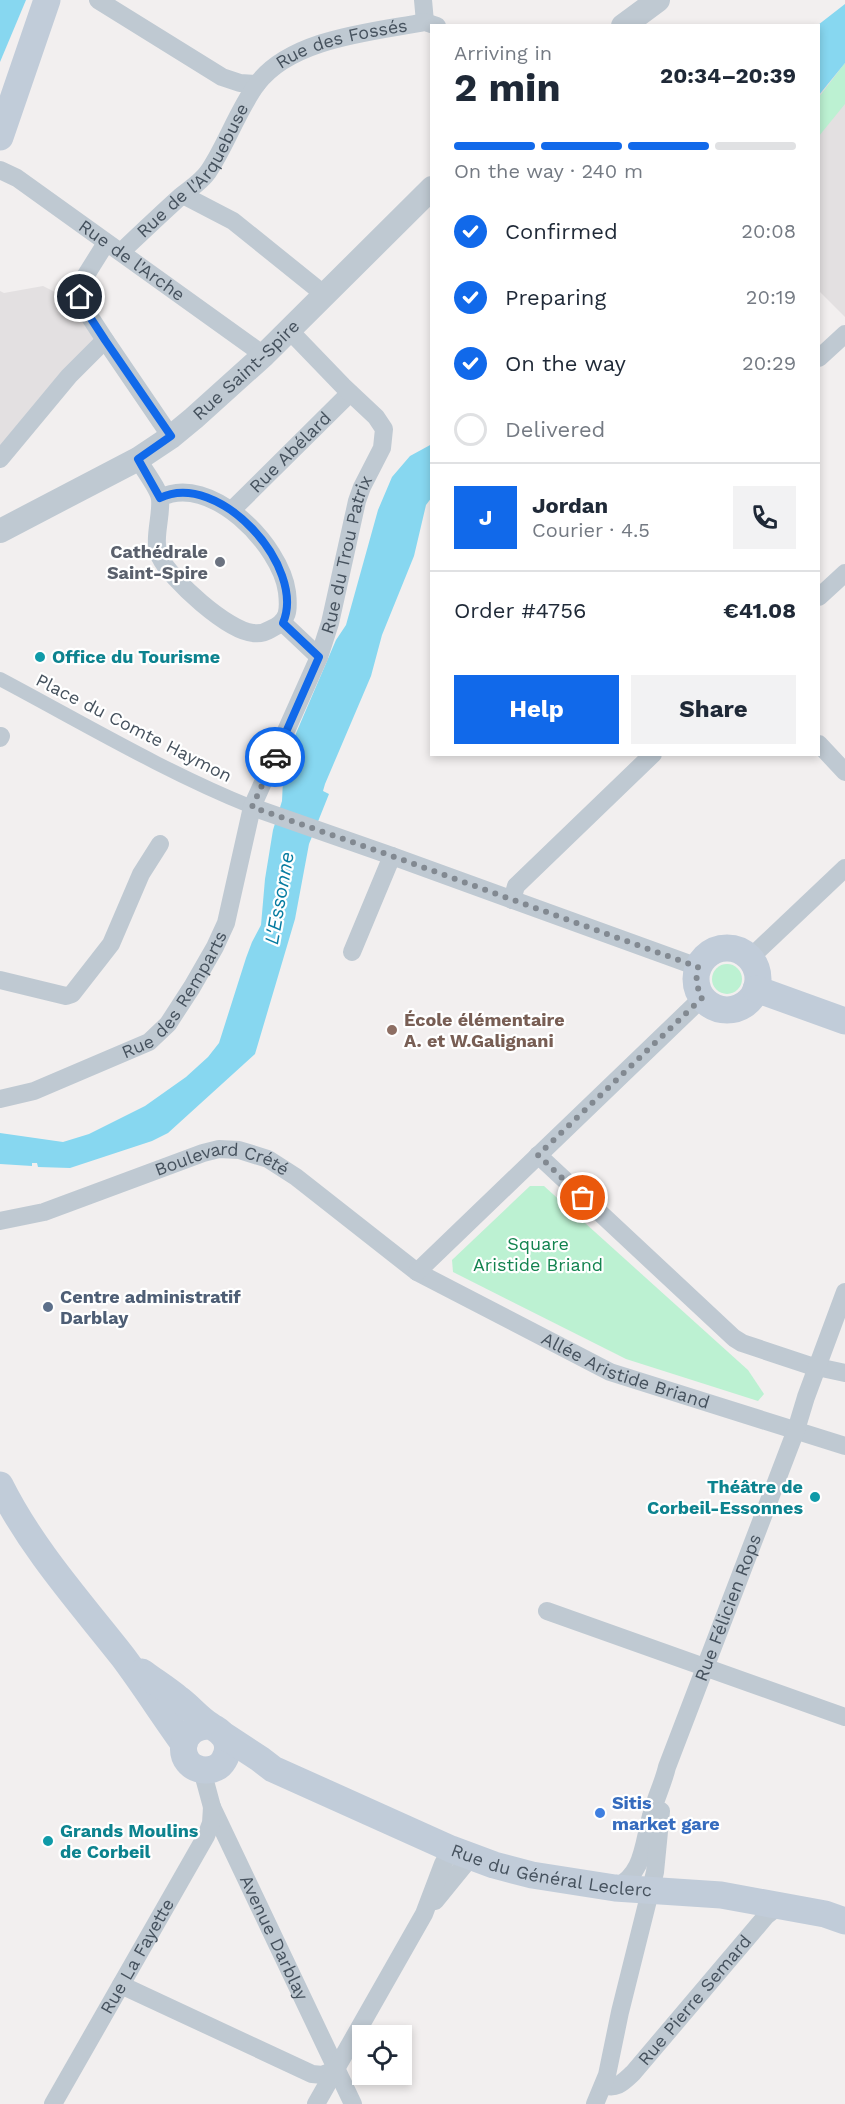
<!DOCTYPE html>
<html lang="en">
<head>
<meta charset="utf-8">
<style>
  body { margin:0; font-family:"Work Sans",sans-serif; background:#f2f2f3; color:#1f2937; height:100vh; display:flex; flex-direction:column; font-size:22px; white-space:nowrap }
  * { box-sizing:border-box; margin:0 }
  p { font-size:20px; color:#747a83 }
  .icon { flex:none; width:33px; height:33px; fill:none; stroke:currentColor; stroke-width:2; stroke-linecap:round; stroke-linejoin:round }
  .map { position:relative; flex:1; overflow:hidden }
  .details { position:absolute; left:430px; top:24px; width:390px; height:732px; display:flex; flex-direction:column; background:#fff; border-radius:0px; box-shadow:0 3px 9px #0003 }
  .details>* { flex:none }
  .tools { position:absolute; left:352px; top:2025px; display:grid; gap:12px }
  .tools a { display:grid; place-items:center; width:60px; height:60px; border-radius:0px; background:#fff; box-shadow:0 3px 9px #0003; font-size:30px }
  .pin { position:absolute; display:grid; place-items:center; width:51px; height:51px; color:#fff; margin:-26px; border:3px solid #fff; border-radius:50%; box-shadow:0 2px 6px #0007 }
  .courier { position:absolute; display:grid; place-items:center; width:60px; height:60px; margin:-30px; border:4px solid #1169ea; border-radius:50%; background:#fff; color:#222; box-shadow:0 2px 8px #0007 }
  .overview em { font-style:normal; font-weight:700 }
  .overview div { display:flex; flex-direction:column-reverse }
  .overview { display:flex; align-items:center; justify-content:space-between; height:102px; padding:0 24px }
  h1 { font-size:39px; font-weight:700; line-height:45px }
  .bar { display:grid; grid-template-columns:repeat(4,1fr); gap:9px 6px; align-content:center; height:72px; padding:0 24px }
  .bar i { height:8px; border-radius:4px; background:#e0e1e3 }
  .bar .current { background:#1169ea }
  .bar p { grid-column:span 4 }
  .line { display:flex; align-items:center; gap:15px; padding:0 24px; border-top:2px solid #e0e1e3 }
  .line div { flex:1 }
  .round { display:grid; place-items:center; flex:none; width:63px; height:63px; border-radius:0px; background:#f2f2f3 }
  ol { padding:0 24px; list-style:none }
  li { display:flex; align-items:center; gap:18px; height:66px }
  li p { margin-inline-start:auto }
  li .icon { padding:6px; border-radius:50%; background:#1169ea; color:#fff; stroke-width:4 }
  li:last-child { color:#747a83 }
  li i { width:33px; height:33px; border:3px solid #e0e1e3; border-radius:50% }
  .cta { display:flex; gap:12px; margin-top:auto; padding:12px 24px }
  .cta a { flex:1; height:69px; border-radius:0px; background:#1169ea; color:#fff; font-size:24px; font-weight:700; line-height:69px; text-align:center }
  .cta a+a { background:#f2f2f3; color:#1f2937 }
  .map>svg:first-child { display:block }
  .education { fill:#e3e0e1 }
  .green { fill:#bcf1d2 }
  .water { fill:#87d7f0 }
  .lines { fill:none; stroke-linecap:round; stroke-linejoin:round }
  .pedestrian { stroke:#bfc9d2; stroke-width:14 }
  .minor { stroke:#bfc9d2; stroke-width:18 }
  .tertiary { stroke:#bfc9d2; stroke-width:24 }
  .secondary { stroke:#c1ccd9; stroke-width:27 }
  .done { stroke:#828991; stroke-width:6; stroke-dasharray:0 10.8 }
  .route { stroke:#1169ea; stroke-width:8 }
  .worship-dot { fill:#6b7280; stroke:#fff; stroke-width:2 }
  .culture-dot { fill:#0f9aa8; stroke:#fff; stroke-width:2 }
  .education-dot { fill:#8d6e63; stroke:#fff; stroke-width:2 }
  .service-dot { fill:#5c6f8a; stroke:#fff; stroke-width:2 }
  .shop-dot { fill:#3f7fe0; stroke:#fff; stroke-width:2 }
  .labels { text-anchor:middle; stroke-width:4.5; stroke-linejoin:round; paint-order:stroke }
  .street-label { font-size:18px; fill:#46525e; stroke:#fff }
  .worship-label { font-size:18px; font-weight:bold; fill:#5b616d; stroke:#fff; text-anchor:end }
  .culture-label { font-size:18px; font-weight:bold; fill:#0d838f; stroke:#fff; text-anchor:start }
  .education-label { font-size:18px; font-weight:bold; fill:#785e54; stroke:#fff; text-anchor:start }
  .park-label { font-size:18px; fill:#13834f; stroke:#fff }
  .service-label { font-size:18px; font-weight:bold; fill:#4e5e75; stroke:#fff; text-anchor:start }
  .shop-label { font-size:18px; font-weight:bold; fill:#366cbe; stroke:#fff; text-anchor:start }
  .water-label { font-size:20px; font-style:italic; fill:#077ca1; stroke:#fff }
</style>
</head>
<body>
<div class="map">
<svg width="845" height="2104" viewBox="0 0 845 2104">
  <rect width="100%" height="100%" fill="#f2efef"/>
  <g class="education">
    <path d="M845 63V317L819 291V95Z"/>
    <path d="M43 286 65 297 94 336V343L0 449V291L4 293Z"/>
  </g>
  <g class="green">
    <path d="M845 63V104L819 136V97Z"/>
    <circle cx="727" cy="979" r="15"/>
    <path d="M530 1186H544L748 1370 764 1394 758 1401 626 1359 453 1272 452 1260Z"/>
  </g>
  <g class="water">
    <path d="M0 0H26L0 62Z"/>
    <path d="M845 4V63L819 95 818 25Z"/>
    <path d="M432 444V497L426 505 414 556 382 635 371 676 325 784 323 791 329 794 309 844 295 919 255 1054 168 1133 152 1141 70 1168 38 1167 37 1163H32V1166L0 1164V1133L63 1142 89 1134 145 1106 186 1077 208 1057 219 1043 246 958 252 942 261 925 265 879 273 830 282 801 283 780 279 773 336 640 346 625 378 510 392 477 410 456Z"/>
  </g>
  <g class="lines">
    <path class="pedestrian" d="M0 679C83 723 165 772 252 807"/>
    <g class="minor">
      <path d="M98 0 222 77 240 83 257 84"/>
      <path d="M423 0 425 22"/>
      <path id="s1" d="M0 170 17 178 265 356"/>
      <path d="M183 195 233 221 315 287 323 296"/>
      <path d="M106 243 81 283 80 297 86 311 105 340 171 437"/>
      <path id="s2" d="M121 252C141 233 161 214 181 196 191 188 201 182 208 172 227 144 237 111 257 84 291 38 373 32 425 22L437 26"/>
      <path d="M819 358 845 334"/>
      <path d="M0 459 69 376 105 340"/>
      <path d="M138 459C143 469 159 489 160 499 162 516 152 541 160 557 171 580 228 631 253 633 259 634 266 632 271 629 289 621 289 610 287 592 281 545 210 472 160 498"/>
      <path id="s3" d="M232 510 350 393"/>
      <path d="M819 597 845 573"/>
      <path d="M283 623 319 657"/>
      <path d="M0 738 1 736"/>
      <path d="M819 744 845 772"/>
      <path d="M252 807 392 856 698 967"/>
      <path d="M512 900 516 886 653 754"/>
      <path d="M352 952 392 856"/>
      <path d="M750 958 845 868"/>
      <path d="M0 980 66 996 72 994 111 944 141 874 160 844"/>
      <path id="s4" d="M0 1099 34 1091 149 1042 168 1024 192 987 215 947 226 923 252 807 319 657 330 623 357 501 362 487 382 448 384 429 376 417 343 386 289 330"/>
      <path d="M538 1155 734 1338 742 1343 808 1365 845 1373"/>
      <path id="s5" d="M0 1221 44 1212 203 1153 219 1149 239 1150 268 1159 296 1177 417 1272 610 1372 845 1446"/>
      <path d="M417 1272 702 998"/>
      <path d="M547 1611 845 1717"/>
      <path id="s6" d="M202 1770 212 1807 353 2104"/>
      <path id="s7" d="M615 1888C644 1874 643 1844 651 1816 655 1799 663 1784 667 1767L796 1430 806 1397 845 1292"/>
      <path d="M435 1901 470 1858"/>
      <path d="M121 1985 312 2074 323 2075 336 2069"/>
      <path id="s8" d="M604 2085C617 2090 624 2081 633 2073L766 1916 780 1905"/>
      <path id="s9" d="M53 2104 206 1836 211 1823 212 1807"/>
      <path d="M316 2104 424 1914 443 1864 451 1849"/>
      <path d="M595 2104 607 2075 620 2012 655 1872 661 1811"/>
    </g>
    <g class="tertiary">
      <path d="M623 26 658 0"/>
      <path id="s10" d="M0 531 138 459 171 437 194 418 264 355 432 188"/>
    </g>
    <g class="secondary">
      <path d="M0 137 47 0"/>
      <circle cx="727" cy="979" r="31"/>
      <path d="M756 989 845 1021"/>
      <path d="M0 1485C32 1549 79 1601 123 1657 144 1685 163 1715 184 1744"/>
      <path d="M142 1672C154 1681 167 1689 179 1699 190 1707 199 1719 211 1726 217 1730 221 1731 225 1738 229 1745 228 1753 224 1760 220 1767 213 1770 205 1770 174 1768 177 1724 211 1726"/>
      <path id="s11" d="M225 1736 260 1759 273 1769 451 1849 494 1865 532 1875 615 1888 721 1895 825 1914 845 1921"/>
    </g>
  </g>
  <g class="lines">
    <path class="done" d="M275 757 252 807 392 856 698 967 696 983 702 998 538 1155 583 1198"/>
    <path class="route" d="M80 297 86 311 105 340 171 436 138 459 160 498C218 469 307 567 283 623L319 657 275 757"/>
  </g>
  <circle class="worship-dot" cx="220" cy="562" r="6"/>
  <g class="culture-dot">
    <circle cx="40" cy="657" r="6"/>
    <circle cx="815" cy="1497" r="6"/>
    <circle cx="48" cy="1841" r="6"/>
  </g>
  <circle class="education-dot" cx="392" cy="1030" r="6"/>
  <circle class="service-dot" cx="48" cy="1307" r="6"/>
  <circle class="shop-dot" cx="600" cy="1813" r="6"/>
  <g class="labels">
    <g class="street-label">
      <text dy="6" stroke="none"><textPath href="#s2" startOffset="316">Rue des Fossés</textPath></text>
      <text dy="6" stroke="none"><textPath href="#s2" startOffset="110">Rue de l'Arquebuse</textPath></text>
      <text dy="6" stroke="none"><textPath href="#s1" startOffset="160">Rue de l'Arche</textPath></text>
      <text dy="6" stroke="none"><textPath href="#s10" startOffset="296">Rue Saint-Spire</textPath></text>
      <text dy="6" stroke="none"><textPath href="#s3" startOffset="82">Rue Abélard</textPath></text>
      <text dy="6" stroke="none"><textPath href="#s4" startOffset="692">Rue du Trou Patrix</textPath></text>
      <text transform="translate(134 728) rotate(27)" y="6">Place du Comte Haymon</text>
      <text dy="6" stroke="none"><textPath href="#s4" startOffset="212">Rue des Remparts</textPath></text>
      <text dy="6" stroke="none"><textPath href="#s5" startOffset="234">Boulevard Crété</textPath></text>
      <text dy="6" stroke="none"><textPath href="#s5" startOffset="700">Allée Aristide Briand</textPath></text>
      <text dy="6" stroke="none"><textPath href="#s7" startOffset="306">Rue Félicien Rops</textPath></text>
      <text dy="6" stroke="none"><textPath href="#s11" startOffset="357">Rue du Général Leclerc</textPath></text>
      <text dy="6" stroke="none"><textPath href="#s6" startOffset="183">Avenue Darblay</textPath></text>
      <text dy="6" stroke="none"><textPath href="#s9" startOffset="170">Rue La Fayette</textPath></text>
      <text dy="6" stroke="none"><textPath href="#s8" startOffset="129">Rue Pierre Semard</textPath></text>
    </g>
    <g class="worship-label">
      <text x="208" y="558">Cathédrale<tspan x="208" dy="21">Saint-Spire</tspan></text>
    </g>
    <g class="culture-label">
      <text x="52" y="663">Office du Tourisme</text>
      <text x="803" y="1493" text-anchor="end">Théâtre de<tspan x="803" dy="21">Corbeil-Essonnes</tspan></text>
      <text x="60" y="1837">Grands Moulins<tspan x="60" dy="21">de Corbeil</tspan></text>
    </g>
    <g class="education-label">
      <text x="404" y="1026">École élémentaire<tspan x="404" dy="21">A. et W.Galignani</tspan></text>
    </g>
    <g class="park-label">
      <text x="538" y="1250">Square<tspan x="538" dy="21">Aristide Briand</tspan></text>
    </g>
    <g class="service-label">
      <text x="60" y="1303">Centre administratif<tspan x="60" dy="21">Darblay</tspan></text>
    </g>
    <g class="shop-label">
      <text x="612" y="1809">Sitis<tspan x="612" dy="21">market gare</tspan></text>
    </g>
    <g class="water-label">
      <text transform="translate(279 898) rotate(-80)" y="7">L'Essonne</text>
    </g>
  </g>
</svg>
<div class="tools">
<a><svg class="icon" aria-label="locate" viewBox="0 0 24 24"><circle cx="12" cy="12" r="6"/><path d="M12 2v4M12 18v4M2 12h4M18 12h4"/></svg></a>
</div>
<div class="pin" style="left:583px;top:1198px;background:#ea580c"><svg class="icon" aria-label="bag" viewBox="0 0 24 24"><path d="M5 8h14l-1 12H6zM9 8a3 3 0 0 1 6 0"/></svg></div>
<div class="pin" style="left:80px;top:297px;background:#1f2937"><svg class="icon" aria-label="home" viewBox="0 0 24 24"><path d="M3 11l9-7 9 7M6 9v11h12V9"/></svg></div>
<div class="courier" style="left:275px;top:757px"><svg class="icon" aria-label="car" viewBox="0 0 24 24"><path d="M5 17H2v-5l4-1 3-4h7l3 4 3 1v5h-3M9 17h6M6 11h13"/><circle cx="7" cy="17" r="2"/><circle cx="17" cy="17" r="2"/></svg></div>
<section class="details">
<div class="overview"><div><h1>2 min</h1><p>Arriving in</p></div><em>20:34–20:39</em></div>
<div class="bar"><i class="current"></i><i class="current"></i><i class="current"></i><i></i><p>On the way · 240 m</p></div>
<ol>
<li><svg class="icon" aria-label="check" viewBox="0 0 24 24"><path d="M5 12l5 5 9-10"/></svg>Confirmed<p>20:08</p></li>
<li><svg class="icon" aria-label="check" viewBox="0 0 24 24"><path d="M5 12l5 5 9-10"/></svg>Preparing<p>20:19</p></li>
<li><svg class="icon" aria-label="check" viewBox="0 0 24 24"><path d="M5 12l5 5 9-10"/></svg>On the way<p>20:29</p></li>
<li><i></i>Delivered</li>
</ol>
<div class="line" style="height:108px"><b class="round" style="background:#1169ea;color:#fff">J</b><div><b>Jordan</b><p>Courier · 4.5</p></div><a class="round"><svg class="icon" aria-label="phone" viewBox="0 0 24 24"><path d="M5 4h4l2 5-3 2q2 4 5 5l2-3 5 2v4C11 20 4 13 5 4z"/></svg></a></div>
<div class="line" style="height:78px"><div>Order #4756</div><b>€41.08</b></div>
<div class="cta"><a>Help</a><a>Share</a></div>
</section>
</div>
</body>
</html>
